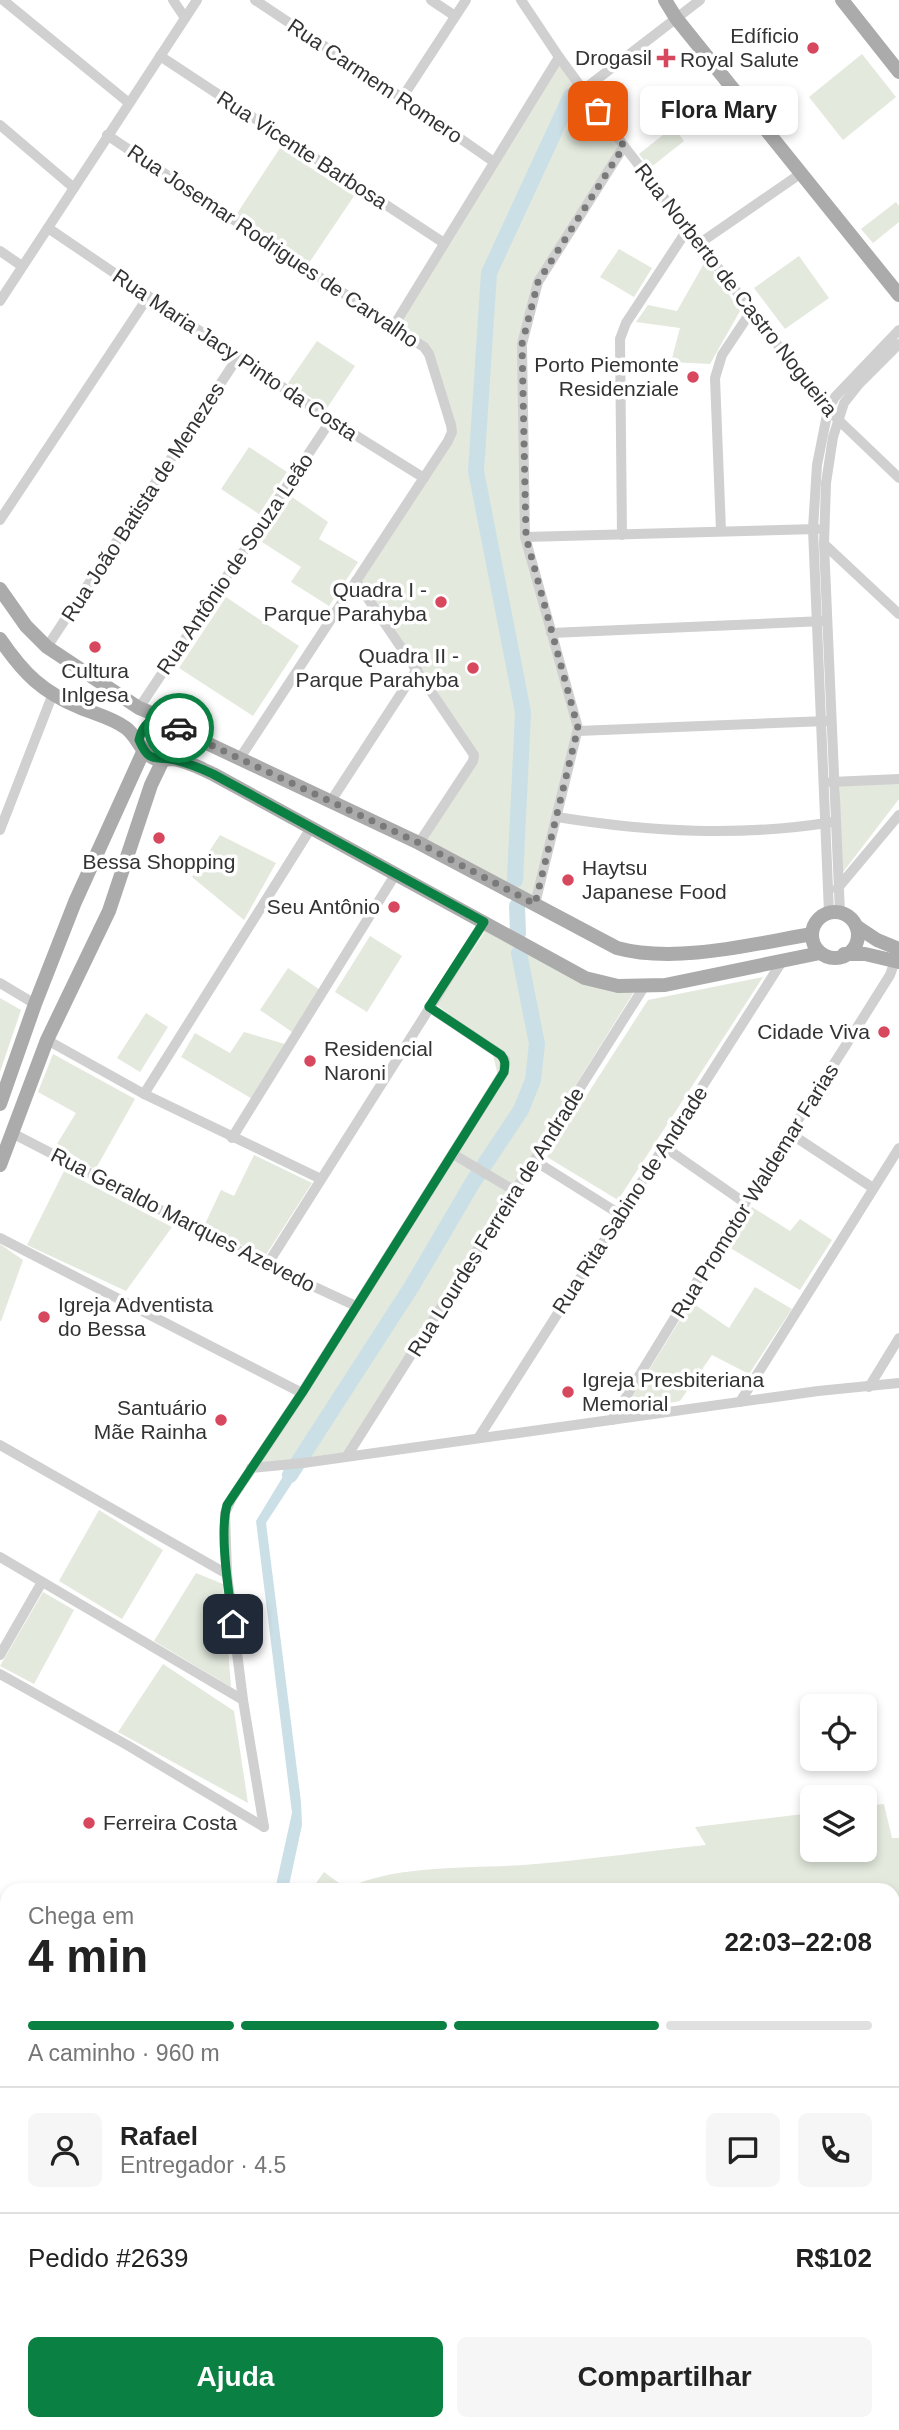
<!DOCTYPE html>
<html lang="pt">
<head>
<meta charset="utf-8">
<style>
  body { margin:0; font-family:Helvetica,sans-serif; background:#f6f6f6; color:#222; height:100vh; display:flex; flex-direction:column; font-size:26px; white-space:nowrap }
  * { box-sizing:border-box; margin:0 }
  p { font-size:23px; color:#767676 }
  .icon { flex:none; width:38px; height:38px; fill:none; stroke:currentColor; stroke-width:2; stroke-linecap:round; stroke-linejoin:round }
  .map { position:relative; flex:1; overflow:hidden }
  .side { position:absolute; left:0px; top:1883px; width:900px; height:548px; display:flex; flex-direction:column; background:#fff; border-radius:21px 21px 0 0; box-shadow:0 4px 10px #0003 }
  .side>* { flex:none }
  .tools { position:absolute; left:800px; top:1694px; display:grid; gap:14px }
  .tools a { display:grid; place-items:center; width:77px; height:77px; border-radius:10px; background:#fff; box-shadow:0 4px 10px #0003; font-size:35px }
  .pin { position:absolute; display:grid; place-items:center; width:60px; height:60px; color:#fff; margin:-30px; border-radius:14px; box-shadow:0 4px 10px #0006 }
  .courier { position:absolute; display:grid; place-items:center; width:70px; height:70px; margin:-35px; border:5px solid #0b8043; border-radius:50%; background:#fff; color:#222; box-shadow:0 2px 9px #0007 }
  .bubble { position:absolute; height:49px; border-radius:10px; background:#fff; box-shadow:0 4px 10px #0003; font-size:23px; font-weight:800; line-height:49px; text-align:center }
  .headline em { font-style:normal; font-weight:800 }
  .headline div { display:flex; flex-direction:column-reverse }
  .headline { display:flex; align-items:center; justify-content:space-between; height:119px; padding:0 28px }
  h1 { font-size:46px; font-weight:800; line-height:52px }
  .bar { display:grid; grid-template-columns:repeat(4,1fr); gap:10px 7px; align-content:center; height:84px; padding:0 28px }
  .bar i { height:9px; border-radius:5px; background:#e0e0e0 }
  .bar .active { background:#0b8043 }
  .bar p { grid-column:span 4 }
  .line { display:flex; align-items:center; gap:18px; padding:0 28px; border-top:2px solid #e0e0e0 }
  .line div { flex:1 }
  .round { display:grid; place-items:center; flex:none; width:74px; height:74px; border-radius:10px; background:#f6f6f6 }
  .button { display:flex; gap:14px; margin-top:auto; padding:14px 28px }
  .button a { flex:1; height:80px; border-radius:10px; background:#0b8043; color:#fff; font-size:28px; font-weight:800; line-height:80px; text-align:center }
  .button a+a { background:#f6f6f6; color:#222 }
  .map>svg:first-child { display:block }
  .green { fill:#e3e9dd }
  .water { fill:#cbdfe7 }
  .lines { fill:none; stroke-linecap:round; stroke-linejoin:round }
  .canal { stroke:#cbdfe7; stroke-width:10 }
  .river { stroke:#cbdfe7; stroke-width:16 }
  .minor { stroke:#d0d0d0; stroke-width:10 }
  .major { stroke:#ababab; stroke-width:14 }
  .highway { stroke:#9a9a9a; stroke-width:16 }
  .done { stroke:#7a7a7a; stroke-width:7; stroke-dasharray:0 12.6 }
  .route { stroke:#0b8043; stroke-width:9 }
  .poi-dot { fill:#d7475d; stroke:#fff; stroke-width:2.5 }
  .labels { text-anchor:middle; stroke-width:7; stroke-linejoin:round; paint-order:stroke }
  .poi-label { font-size:21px; fill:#333; stroke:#fff; text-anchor:end }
  .street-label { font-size:21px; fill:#333; stroke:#fff }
</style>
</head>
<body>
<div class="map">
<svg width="899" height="2430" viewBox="0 0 899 2430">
  <rect width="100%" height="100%" fill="#fff"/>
  <g class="green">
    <path d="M862 54 896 97 843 140 809 97Z"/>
    <path d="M559 55 626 146 539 285 523 349 526 534 578 729 533 902 420 844 478 755 357 579 455 429 429 347 391 323Z"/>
    <path d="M673 127 684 141 650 168 639 154Z"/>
    <path d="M280 148 354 196 307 266 234 218Z"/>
    <path d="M896 202 899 206V222L873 243 861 229Z"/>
    <path d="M619 249 652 268 634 297 600 277Z"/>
    <path d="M799 256 829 298 785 329 754 288Z"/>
    <path d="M706 260 740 311 710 364 671 362 680 328 636 322 648 305 677 311Z"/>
    <path d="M317 341 355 366 327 408 288 383Z"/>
    <path d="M249 447 287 472 259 514 221 489Z"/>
    <path d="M292 497 328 522 319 539 358 562 329 606 291 582 301 567 262 542Z"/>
    <path d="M226 597 299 646 253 716 179 668Z"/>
    <path d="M899 780V799L840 876V785Z"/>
    <path d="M220 835 276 863 244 920 192 877Z"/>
    <path d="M484 922 585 978 637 987 347 1452 252 1465 498 1076 491 1046 437 1005 484 933Z"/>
    <path d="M370 936 402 956 367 1012 335 992Z"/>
    <path d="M288 968 326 994 298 1036 260 1010Z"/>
    <path d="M763 977 618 1200 547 1157 648 1000Z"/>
    <path d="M0 998 21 1010 0 1072Z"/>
    <path d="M146 1013 168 1027 140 1072 117 1058Z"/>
    <path d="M244 1032 285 1044 254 1100 181 1057 195 1033 230 1053Z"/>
    <path d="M53 1054 135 1099 95 1170 57 1144 76 1113 38 1092Z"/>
    <path d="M254 1155 312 1183 264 1258 205 1224 221 1190 234 1196Z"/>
    <path d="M64 1171 172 1227 126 1291 27 1245Z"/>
    <path d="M752 1207 790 1231 800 1219 832 1240 800 1290 727 1246Z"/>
    <path d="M0 1244 23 1260 1 1321H0Z"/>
    <path d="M755 1287 792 1309 749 1374 712 1355 680 1401 623 1412 691 1302 729 1328Z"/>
    <path d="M99 1510 163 1550 122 1619 59 1581Z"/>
    <path d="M196 1573 223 1584 231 1687 154 1641Z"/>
    <path d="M43 1592 74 1610 34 1684 0 1666Z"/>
    <path d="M163 1664 234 1711 248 1803 118 1732Z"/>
    <path d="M884 1804 892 1838H899V2095L892 2091V1890H311L324 1872 347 1889C392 1863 483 1869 536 1864 593 1859 649 1851 706 1845L695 1827 812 1813V1850H864L865 1806Z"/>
    <path d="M899 2204V2297L898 2298 893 2282 892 2205Z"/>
  </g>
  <path class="water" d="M309 1457 266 1523 301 1802 302 1825 288 1890H275L292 1813 256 1521 293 1460Z"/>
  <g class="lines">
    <path class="canal" d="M892 2394 899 2396"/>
    <g class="river">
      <path d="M515 880 523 712 476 471 489 273 571 96"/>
      <path d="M517 906 518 933"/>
      <path d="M290 1475 412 1286 473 1182 521 1110 533 1080 537 1044 519 953"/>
    </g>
    <g class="minor">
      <path d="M3 0 129 103"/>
      <path d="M173 0 185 18"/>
      <path d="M255 0 402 98 494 162"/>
      <path d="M431 0 455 16"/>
      <path d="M521 0 559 57 624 146 828 410 899 478"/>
      <path d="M160 56 444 243"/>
      <path d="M583 90 700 0"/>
      <path d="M402 98 466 0"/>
      <path d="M0 125 74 188"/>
      <path d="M107 135 424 347 429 354 451 425 452 432 448 441 240 758"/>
      <path d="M48 228 331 420 424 478"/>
      <path d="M700 243 800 174"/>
      <path d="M0 251 22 266"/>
      <path d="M0 301 197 0"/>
      <path d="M393 327 559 57"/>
      <path d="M0 520 148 297"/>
      <path d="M721 531 715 378 722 355 752 310"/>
      <path d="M622 535 620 339 626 323 689 227"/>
      <path d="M525 537 817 529"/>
      <path d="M824 544 899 614"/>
      <path d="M356 581 474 755 473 761 419 843"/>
      <path d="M551 633 824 621"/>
      <path d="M47 647 238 357"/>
      <path d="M139 708 331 420"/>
      <path d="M578 731 827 721"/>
      <path d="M831 782 899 779"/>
      <path d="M331 801 417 669"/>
      <path d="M557 817C650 832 740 837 833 822"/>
      <path d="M0 830 52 696"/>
      <path d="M837 889 899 815"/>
      <path d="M535 904 578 728 525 537 522 344 538 282 624 146"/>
      <path d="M829 913 813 529 817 465 828 410 835 397 899 330"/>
      <path d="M840 913 824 544 826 483 833 437 844 403 859 384 899 344"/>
      <path d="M0 983 35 1004"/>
      <path d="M47 1040 144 1094 321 1179"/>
      <path d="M144 1094 311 828"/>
      <path d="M12 1133 267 1265 356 1306"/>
      <path d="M791 1134 873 1188"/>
      <path d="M232 1138 395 875"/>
      <path d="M663 1146 745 1203"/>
      <path d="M453 1154 515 1191"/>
      <path d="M535 1161 621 1215"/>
      <path d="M0 1238 302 1393"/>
      <path d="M267 1265 484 922"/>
      <path d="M869 1387 899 1338"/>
      <path d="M740 1402 899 1148"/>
      <path d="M612 1420 745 1203 846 1045 890 975 895 961"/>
      <path d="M479 1437 781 963"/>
      <path d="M0 1445 227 1574"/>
      <path d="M347 1456 644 987"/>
      <path d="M251 1468 303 1463 818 1391 899 1383"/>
      <path d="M0 1557 243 1700"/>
      <path d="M0 1655 42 1582"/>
      <path d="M0 1674 127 1745 264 1827"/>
      <path d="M264 1827 243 1700 227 1574 225 1513 232 1498 302 1393 504 1072 505 1060 501 1055 429 1007"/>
      <path d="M0 1999 7 1989"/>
      <path d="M0 2190 7 2194"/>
      <path d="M892 2311 899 2326"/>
      <path d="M157 2424 169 2430"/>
      <path d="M8 2430 12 2424"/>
      <path d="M285 2430 296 2424"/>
    </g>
    <g class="major">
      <path d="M665 0 676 18 899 295"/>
      <path d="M842 0 899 72"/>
      <path d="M0 589 26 626 47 647 139 708 174 722 181 729 198 739 419 843 617 948C675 964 753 944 812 934"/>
      <path d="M0 639C24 674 42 692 81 708 96 714 113 718 126 728 138 737 141 754 156 759 161 761 166 759 172 759 185 760 200 768 213 774L585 978 618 986 665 985 820 953"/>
      <path d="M170 759C180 750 185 742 181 729"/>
      <circle cx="835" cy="935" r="23"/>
      <path d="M856 926 877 940 899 949"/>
      <path d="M844 954H865L899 962"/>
      <path d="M0 1104 35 1004 75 902 144 750"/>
      <path d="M0 1165 47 1040 109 911 151 785 163 760"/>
      <path d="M892 2114 899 2111"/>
      <path d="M0 2118 7 2122"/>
      <path d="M414 2424 425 2430"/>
      <path d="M531 2424 541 2430"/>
    </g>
    <g class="highway">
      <path d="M0 2137 7 2141"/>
      <path d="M0 2179 7 2183"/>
      <path d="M465 2424 475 2430"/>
      <path d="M494 2424 505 2430"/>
    </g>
  </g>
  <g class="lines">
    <path class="done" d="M179 728 198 739 419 843 535 904 578 728 526 537 522 344 538 282 624 146 598 111"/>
    <path class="route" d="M179 728C163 710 144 718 139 740 150 765 155 755 175 760 188 763 200 768 213 774L484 922 429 1007 501 1055C506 1061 505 1065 504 1072L302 1393 227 1505C219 1534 229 1593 233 1624"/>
  </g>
  <g class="poi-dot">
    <circle cx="813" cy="48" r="7"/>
    <path d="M662.5 47.5h7v7h7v7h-7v7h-7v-7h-7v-7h7z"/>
    <circle cx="693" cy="377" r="7"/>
    <circle cx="441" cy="602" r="7"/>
    <circle cx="95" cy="647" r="7"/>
    <circle cx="473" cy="668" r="7"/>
    <circle cx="159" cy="838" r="7"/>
    <circle cx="568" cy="880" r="7"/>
    <circle cx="394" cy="907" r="7"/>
    <circle cx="884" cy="1032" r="7"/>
    <circle cx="310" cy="1061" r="7"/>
    <circle cx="44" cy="1317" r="7"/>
    <circle cx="568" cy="1392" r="7"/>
    <circle cx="221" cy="1420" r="7"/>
    <circle cx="89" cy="1823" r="7"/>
  </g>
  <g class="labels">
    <g class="poi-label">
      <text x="799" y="43">Edíficio<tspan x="799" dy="24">Royal Salute</tspan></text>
      <text x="652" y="65">Drogasil</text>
      <text x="679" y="372">Porto Piemonte<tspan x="679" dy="24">Residenziale</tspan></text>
      <text x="427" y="597">Quadra I -<tspan x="427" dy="24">Parque Parahyba</tspan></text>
      <text x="459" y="663">Quadra II -<tspan x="459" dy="24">Parque Parahyba</tspan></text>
      <text x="95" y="678" text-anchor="middle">Cultura<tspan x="95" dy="24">Inlgesa</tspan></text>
      <text x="159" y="869" text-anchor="middle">Bessa Shopping</text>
      <text x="582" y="875" text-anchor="start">Haytsu<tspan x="582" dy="24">Japanese Food</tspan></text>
      <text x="380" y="914">Seu Antônio</text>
      <text x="870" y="1039">Cidade Viva</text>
      <text x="324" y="1056" text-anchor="start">Residencial<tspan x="324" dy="24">Naroni</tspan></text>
      <text x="58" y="1312" text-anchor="start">Igreja Adventista<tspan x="58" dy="24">do Bessa</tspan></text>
      <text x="582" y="1387" text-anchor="start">Igreja Presbiteriana<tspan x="582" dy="24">Memorial</tspan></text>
      <text x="207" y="1415">Santuário<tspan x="207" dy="24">Mãe Rainha</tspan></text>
      <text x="103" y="1830" text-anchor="start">Ferreira Costa</text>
    </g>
    <g class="street-label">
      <text transform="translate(375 81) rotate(34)" y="7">Rua Carmem Romero</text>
      <text transform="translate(302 150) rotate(33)" y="7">Rua Vicente Barbosa</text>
      <text transform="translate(273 246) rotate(34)" y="7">Rua Josemar Rodrigues de Carvalho</text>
      <text transform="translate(736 290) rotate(52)" y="7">Rua Norberto de Castro Nogueira</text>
      <text transform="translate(235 355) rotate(34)" y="7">Rua Maria Jacy Pinto da Costa</text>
      <text transform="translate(143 502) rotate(-57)" y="7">Rua João Batista de Menezes</text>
      <text transform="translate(235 564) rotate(-56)" y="7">Rua Antônio de Souza Leão</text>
      <text transform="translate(755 1191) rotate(-58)" y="7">Rua Promotor Waldemar Farias</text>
      <text transform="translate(630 1200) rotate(-57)" y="7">Rua Rita Sabino de Andrade</text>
      <text transform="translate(183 1220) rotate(27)" y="7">Rua Geraldo Marques Azevedo</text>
      <text transform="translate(496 1222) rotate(-58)" y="7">Rua Lourdes Ferreira de Andrade</text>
    </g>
  </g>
</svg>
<div class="tools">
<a><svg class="icon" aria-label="locate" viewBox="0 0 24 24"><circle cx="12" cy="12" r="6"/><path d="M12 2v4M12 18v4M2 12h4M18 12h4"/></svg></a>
<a><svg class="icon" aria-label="layers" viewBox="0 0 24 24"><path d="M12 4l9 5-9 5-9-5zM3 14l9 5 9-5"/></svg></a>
</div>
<div class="pin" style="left:598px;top:111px;background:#ea580c"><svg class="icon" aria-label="bag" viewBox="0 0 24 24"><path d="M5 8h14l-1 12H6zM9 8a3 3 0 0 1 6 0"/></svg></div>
<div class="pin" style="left:233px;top:1624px;background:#1f2937"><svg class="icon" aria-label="home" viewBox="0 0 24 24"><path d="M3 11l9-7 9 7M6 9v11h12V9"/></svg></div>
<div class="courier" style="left:179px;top:728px"><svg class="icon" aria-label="car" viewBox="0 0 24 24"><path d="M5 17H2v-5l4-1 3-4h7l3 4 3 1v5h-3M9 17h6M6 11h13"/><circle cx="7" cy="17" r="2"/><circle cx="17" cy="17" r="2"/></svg></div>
<div class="bubble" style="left:640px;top:86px;width:158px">Flora Mary</div>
<section class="side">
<div class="headline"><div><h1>4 min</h1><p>Chega em</p></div><em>22:03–22:08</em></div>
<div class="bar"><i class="active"></i><i class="active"></i><i class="active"></i><i></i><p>A caminho · 960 m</p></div>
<div class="line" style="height:126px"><a class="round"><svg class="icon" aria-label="person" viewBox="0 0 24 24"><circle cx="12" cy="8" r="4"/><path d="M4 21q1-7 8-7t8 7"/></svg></a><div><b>Rafael</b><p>Entregador · 4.5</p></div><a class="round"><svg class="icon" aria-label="chat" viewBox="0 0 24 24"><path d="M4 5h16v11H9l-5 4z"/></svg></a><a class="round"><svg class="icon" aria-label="phone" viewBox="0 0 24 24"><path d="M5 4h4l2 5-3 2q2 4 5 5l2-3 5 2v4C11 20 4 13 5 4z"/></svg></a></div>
<div class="line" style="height:91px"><div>Pedido #2639</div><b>R$102</b></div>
<div class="button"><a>Ajuda</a><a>Compartilhar</a></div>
</section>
</div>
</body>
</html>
